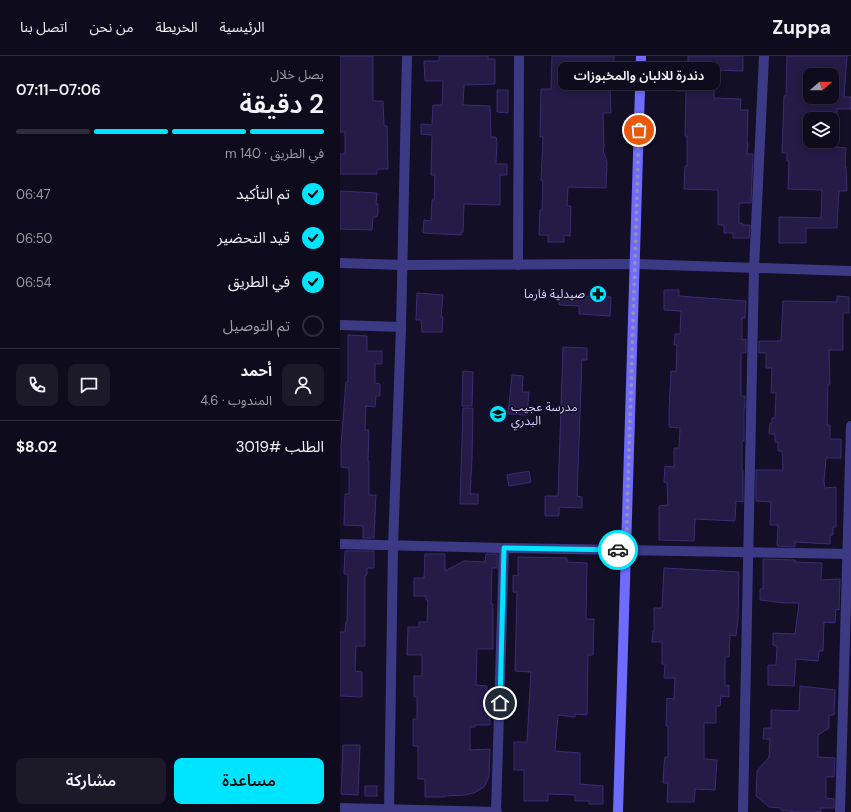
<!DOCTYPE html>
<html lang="ar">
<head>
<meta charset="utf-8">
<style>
  body { margin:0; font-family:"DM Sans","Noto Sans Arabic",sans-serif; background:#1c1929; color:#f1f3f6; direction:rtl; height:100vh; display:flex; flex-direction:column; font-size:15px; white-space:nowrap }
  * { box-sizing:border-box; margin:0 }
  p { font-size:13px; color:#9b9ba3 }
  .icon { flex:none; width:22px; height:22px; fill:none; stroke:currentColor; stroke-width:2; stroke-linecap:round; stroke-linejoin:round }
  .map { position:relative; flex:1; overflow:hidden; direction:ltr }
  .drawer { display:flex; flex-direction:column; background:#0e0b1c; width:340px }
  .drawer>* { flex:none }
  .needle { width:26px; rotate:70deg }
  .fabs { position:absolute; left:463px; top:12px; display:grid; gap:8px }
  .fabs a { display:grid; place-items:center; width:36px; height:36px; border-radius:8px; background:#0e0b1c; box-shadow:0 2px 6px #0003,0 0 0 1px #2e2b3b; font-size:20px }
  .pin { position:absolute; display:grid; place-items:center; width:34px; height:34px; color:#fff; margin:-17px; border:2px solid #fff; border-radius:50%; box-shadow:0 1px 4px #0007 }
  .courier { position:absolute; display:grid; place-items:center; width:40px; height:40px; margin:-20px; border:3px solid #00e5ff; border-radius:50%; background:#fff; color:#222; box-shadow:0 1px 5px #0007 }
  .bubble { position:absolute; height:28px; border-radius:8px; background:#0e0b1c; box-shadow:0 2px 6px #0003,0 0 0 1px #2e2b3b; font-size:13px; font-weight:600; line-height:28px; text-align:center; direction:rtl }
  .headline em { font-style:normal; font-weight:600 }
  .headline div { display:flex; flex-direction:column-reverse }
  .headline { display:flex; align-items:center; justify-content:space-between; height:68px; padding:0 16px }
  h1 { font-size:26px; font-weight:600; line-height:30px }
  .bar { display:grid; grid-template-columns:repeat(4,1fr); gap:6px 4px; align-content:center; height:48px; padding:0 16px }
  .bar i { height:5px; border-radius:3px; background:#2e2b3b }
  .bar .selected { background:#00e5ff }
  .bar p { grid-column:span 4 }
  .line { display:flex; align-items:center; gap:10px; padding:0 16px; border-top:1px solid #2e2b3b }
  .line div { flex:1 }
  .round { display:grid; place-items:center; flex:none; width:42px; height:42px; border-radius:8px; background:#1c1929 }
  ol { padding:0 16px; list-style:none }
  li { display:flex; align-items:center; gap:12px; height:44px }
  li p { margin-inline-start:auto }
  li .icon { padding:4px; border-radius:50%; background:#00e5ff; color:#111; stroke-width:4 }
  li:last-child { color:#9b9ba3 }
  li i { width:22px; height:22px; border:2px solid #2e2b3b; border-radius:50% }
  .action { display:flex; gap:8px; margin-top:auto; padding:8px 16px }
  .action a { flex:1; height:46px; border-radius:8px; background:#00e5ff; color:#111; font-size:16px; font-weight:600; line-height:46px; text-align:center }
  .action a+a { background:#1c1929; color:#f1f3f6 }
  header { display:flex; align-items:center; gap:24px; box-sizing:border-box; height:56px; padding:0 20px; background:#0e0b1c; border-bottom:1px solid #2e2b3b }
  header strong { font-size:19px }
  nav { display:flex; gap:22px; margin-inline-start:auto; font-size:14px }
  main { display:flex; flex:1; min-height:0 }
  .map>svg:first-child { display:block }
  .building { fill:#241b47; stroke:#3b2d73; fill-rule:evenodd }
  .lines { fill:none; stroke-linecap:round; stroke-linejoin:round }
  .street { stroke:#3d3a85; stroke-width:10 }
  .secondary { stroke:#6f6bff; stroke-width:10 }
  .done { stroke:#948fb3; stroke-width:4; stroke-dasharray:0 7.2 }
  .route { stroke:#00e5ff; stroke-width:5 }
  .labels { text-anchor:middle; stroke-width:3; stroke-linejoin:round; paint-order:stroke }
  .poi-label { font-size:12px; fill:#d9d4ff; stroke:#130f26; text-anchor:end }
</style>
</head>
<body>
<header>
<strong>Zuppa</strong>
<nav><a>الرئيسية</a><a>الخريطة</a><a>من نحن</a><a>اتصل بنا</a></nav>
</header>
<main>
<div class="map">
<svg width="511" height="756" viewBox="0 0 511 756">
  <rect width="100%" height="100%" fill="#130f26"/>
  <g class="building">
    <path d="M0 0H33V45H43L44 70H47L48 113H37V118H0V98H5V76H0Z"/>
    <path d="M99 0H148V3H155V28L124 29 123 49 150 50 151 81H156L157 86 156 108H167V119H160V149L124 148 123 176H121V179L83 177 84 164 91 165 92 144H94L95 119H91L92 79 81 78V68L92 69 93 49H102L103 25H85L84 5H99Z"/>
    <path d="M212 0H274L273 32H270L271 57H263L264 91 263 94 267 106 266 132 228 131 227 150H231L230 180 224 179V186H208V179H199L200 154H202L203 125 201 124 203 81H200L201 33H211Z"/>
    <path d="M348 0H403V15L374 14V42L401 43 400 54H408L407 87H408L407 98H413L411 147H399V167H402V169H410L409 182H393V177H384V169H378V134L344 133 345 110H347V80H345L346 35H336V17H348Z"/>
    <path d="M447 0H507L504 41H511V53H497V63H468L467 88 506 92 505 111H506L507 135H499L497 172H466V187H439V161L481 162 482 134 448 133 449 105H447V97H442L444 40H446ZM469 19H492V41H469Z"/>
    <path d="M157 34H168V57L157 56Z"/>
    <path d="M0 135 37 137 36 148H38V157L37 161H33L32 174 0 173Z"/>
    <path d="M324 234H339V240L406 245 405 262H402V284L406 283V297H401V340H405V352H404V385H402V415L403 414V446L396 445 395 465 355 463 354 485 319 484V450L328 449 327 427 324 426 325 410 334 411V392H339L340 372 329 371V354L331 315 336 316 337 289H334L335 278H340L341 255 324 254Z"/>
    <path d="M77 237 103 239 101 261H103L102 276H82L81 264H76Z"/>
    <path d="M220 239 271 241 270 260 239 258V250L219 249Z"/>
    <path d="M497 240 509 241V257H503V294H489L490 328H488L487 369H490V383H501V402H486L484 425 485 432 496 431V471H493V479H490V488L455 486V491L437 490 438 469H430L431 446 416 445V414H443L442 395H438V386H435V378H429L430 367H432V362H435L436 337H431L432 312H426V297H419V285H441L443 245 497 246Z"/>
    <path d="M8 279 27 280V295H42V308H35V327L40 328V340H36L35 351 26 350 25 374H29L28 405H29V439H36L34 482H23V470L4 469 5 438H9V412L1 411V390L6 326H8Z"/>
    <path d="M223 291 247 292V304H242L237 440 242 441V452L219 451V460H205V440H218Z"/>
    <path d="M123 315 133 316 132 350H122Z"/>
    <path d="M172 319 183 320 182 336H189L187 359 168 358Z"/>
    <path d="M123 352H133L132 403 130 438H138V448H120Z"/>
    <path d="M189 415 191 426 169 430 167 419Z"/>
    <path d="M5 495H34V512H27V519H25V590H16L15 615 22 616V641L0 640V576H5L6 566H7L8 518H4Z"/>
    <path d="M85 498H105V515L124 505 145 506 146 498H157V512H152L151 548H153V593H137L136 629 147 630V645H150V669H135V671H130V694L150 693 149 721 144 731 134 737 125 739 104 740V741H85V723H78V690H73V663H77V641H74V620H82V599H67L68 571H79V566H87L88 544H86V540H74V522H84Z"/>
    <path d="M178 501 227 502V506L247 507 246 563H254L253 599H248L247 659 235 658V661L218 659 215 695 240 697V728L263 730V748H249V745H235V739L208 738V745H184V714H174V686H187L191 616 175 615 177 536H173V519L178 520Z"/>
    <path d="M423 503 455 504V506L482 507 481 524 500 523 499 554 496 553 495 567 484 566 483 595H479L478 605 456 603 454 630 428 629V609H436L437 590 433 589V577L455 578 459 547H445L420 544V533H423Z"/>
    <path d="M324 512 399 516 398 563 396 580 390 579 389 601H385V630L389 629V641L381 640 380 650H376V667H364V703L377 704 375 734 355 733 354 746H327L328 727H323L324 709 325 701H328V670H326L327 642 334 643 335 622H324L325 608H322V586H312L313 575H314V552H322Z"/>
    <path d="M460 630 495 634 494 659H489V672L478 679V701L495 702 494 721H486V742L494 743V752H481V756H456L441 754V752L429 751 416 740 417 715 429 701 430 683H423L424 672H431V654L459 655Z"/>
    <path d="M3 689H20L18 739 1 738Z"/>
    <rect x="25" y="730" width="12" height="10"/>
  </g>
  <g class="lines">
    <g class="street">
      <path d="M0 207 62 209 295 208 511 215"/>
      <path d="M178 209 179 0"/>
      <path d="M0 269 61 271"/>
      <path d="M0 488 164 492"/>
      <path d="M0 752 157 756"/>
      <path d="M49 756 53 490 61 271 67 0"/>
      <path d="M156 756 164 492 511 498"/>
      <path d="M403 756 414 212 424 0"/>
      <path d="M500 756 511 370"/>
    </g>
    <path class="secondary" d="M278 756 301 0"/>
  </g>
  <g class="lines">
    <path class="done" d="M278 494H286L299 74"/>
    <path class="route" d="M160 647 164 492 278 494"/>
  </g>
  <defs>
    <g id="pharmacy-disc" transform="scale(0.9)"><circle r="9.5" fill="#00e5ff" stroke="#130f26"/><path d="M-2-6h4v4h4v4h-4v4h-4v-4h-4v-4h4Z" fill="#111"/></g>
    <g id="school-disc" transform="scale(0.9)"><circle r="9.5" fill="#00e5ff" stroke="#130f26"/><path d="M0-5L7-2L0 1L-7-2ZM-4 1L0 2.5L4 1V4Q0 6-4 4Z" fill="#111"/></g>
  </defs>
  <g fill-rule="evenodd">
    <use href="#pharmacy-disc" x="258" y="238"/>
    <use href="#school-disc" x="158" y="358"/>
  </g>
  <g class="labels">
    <g class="poi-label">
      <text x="245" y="242">صيدلية فارما</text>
      <text x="171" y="355" text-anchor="start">مدرسة عجيب<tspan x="171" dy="14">البدري</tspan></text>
    </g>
  </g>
</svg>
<div class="fabs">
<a><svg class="needle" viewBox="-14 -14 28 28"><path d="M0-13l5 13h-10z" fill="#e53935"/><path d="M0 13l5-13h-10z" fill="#9b9ba3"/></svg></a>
<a><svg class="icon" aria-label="layers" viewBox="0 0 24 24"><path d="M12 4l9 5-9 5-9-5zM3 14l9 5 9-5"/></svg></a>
</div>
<div class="pin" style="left:299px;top:74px;background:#ea580c"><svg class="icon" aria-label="bag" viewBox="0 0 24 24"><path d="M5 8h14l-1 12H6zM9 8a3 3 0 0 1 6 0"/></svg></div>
<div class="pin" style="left:160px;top:647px;background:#1f2937"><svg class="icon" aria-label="home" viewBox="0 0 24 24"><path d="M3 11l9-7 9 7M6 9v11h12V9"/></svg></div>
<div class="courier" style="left:278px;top:494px"><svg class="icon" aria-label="car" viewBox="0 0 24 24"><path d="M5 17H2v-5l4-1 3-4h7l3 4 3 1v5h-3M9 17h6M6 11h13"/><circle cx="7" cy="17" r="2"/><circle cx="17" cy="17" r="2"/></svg></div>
<div class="bubble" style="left:218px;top:6px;width:162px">دندرة للالبان والمخبوزات</div>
</div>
<section class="drawer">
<div class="headline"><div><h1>2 دقيقة</h1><p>يصل خلال</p></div><em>07:06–07:11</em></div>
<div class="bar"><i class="selected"></i><i class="selected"></i><i class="selected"></i><i></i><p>في الطريق · 140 m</p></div>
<ol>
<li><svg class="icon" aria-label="check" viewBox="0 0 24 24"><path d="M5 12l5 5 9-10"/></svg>تم التأكيد<p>06:47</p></li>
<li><svg class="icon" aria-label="check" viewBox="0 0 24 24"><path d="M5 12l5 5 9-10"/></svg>قيد التحضير<p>06:50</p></li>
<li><svg class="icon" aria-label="check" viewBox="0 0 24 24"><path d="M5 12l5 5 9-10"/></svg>في الطريق<p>06:54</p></li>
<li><i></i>تم التوصيل</li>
</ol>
<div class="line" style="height:72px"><a class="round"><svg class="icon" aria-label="person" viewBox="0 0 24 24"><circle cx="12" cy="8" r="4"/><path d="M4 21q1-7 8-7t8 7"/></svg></a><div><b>أحمد</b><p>المندوب · 4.6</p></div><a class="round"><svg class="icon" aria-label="chat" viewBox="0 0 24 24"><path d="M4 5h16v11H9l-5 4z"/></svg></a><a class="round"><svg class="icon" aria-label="phone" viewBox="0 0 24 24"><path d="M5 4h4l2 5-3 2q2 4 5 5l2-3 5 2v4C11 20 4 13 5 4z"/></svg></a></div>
<div class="line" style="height:52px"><div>الطلب #3019</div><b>$8.02</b></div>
<div class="action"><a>مساعدة</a><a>مشاركة</a></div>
</section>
</main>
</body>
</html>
